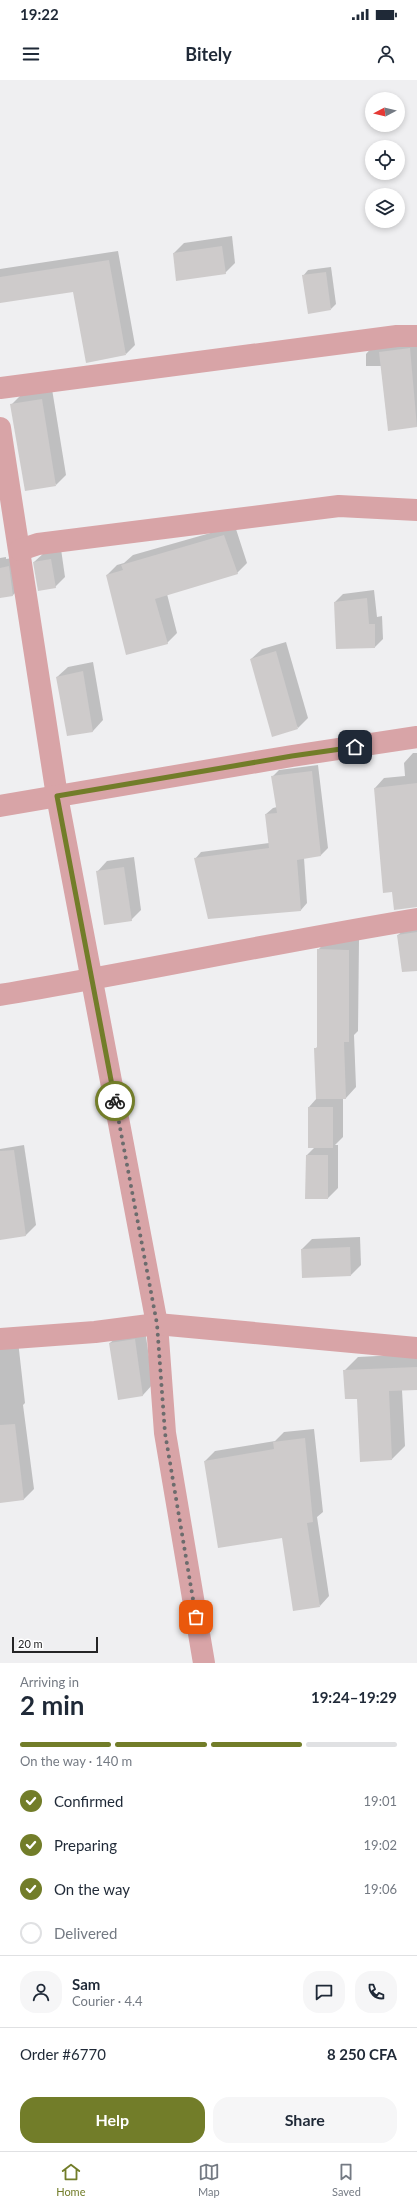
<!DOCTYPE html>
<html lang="en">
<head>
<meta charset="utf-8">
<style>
  body { margin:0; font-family:Lato,sans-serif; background:#f6f6f7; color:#1f2937; height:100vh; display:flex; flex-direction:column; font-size:15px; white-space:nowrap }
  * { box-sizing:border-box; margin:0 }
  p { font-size:13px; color:#747a83 }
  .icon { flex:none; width:22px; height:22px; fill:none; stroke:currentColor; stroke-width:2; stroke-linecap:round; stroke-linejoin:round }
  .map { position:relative; height:1583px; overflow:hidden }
  .details { display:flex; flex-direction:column; background:#fff; flex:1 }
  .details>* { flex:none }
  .needle { width:26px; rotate:263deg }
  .buttons { position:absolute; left:365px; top:12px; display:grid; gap:8px }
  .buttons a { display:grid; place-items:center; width:40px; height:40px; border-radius:50%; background:#fff; box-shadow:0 2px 6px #0003; font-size:20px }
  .scale { position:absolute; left:12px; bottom:10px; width:86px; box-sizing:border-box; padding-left:4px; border:2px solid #252526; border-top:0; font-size:11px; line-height:14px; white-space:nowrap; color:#252526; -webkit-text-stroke:3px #fff; paint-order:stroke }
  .pin { position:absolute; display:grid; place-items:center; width:34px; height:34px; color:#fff; margin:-17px; border-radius:8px; box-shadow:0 2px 6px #0006 }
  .courier { position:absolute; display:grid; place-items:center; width:40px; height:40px; margin:-20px; border:3px solid #727d29; border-radius:50%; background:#fff; color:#222; box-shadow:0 1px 5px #0007 }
  .head em { font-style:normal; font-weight:700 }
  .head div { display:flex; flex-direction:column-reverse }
  .head { display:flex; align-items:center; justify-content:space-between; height:68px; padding:0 20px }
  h1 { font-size:26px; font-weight:700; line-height:30px }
  .bar { display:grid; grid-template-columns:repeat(4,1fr); gap:6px 4px; align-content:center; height:48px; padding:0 20px }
  .bar i { height:5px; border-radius:3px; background:#e0e1e3 }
  .bar .active { background:#727d29 }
  .bar p { grid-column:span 4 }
  .line { display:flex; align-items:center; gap:10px; padding:0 20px; border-top:1px solid #e0e1e3 }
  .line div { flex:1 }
  .round { display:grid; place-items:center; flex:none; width:42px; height:42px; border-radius:16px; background:#f6f6f7 }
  ol { padding:0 20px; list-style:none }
  li { display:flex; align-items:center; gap:12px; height:44px }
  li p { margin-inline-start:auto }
  li .icon { padding:4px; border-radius:50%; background:#727d29; color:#fff; stroke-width:4 }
  li:last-child { color:#747a83 }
  li i { width:22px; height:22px; border:2px solid #e0e1e3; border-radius:50% }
  .cta { display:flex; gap:8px; margin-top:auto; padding:8px 20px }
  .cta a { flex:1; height:46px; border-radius:16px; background:#727d29; color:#fff; font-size:16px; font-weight:700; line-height:46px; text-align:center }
  .cta a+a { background:#f6f6f7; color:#1f2937 }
  .status { display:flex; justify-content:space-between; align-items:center; height:28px; padding:0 20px; background:#fff; direction:ltr }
  .status svg { height:11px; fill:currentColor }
  header { display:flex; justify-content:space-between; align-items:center; height:52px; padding:0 20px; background:#fff; font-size:18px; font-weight:700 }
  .menu { display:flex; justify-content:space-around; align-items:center; height:56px; border-top:1px solid #e0e1e3; background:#fff; font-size:11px; color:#747a83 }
  .menu a { display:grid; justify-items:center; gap:2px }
  .menu .active { color:#727d29 }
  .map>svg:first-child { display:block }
  .shadow { fill:#0003 }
  .building { fill:#cecbcb }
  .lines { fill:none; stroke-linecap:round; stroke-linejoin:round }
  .street { stroke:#d8a4a7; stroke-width:22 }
  .done { stroke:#6c6c6d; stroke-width:4; stroke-dasharray:0 7.2 }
  .route { stroke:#727d29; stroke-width:5 }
</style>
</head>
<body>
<div class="status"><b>19:22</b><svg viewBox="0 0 49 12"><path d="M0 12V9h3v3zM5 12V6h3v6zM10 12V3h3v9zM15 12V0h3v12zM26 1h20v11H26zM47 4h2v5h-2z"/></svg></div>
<header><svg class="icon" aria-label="menu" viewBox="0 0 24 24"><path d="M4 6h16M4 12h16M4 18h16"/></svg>Bitely<svg class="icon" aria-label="person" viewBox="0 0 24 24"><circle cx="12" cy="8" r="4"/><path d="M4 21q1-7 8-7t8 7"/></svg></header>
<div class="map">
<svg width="417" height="1583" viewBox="0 0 417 1583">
  <rect width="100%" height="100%" fill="#efeff1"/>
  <g class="shadow">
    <path d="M232 156 235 183 225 193 174 173 184 163Z"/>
    <path d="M118 171 135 265 126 274 74 211 0 222V189Z"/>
    <path d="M331 187 336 224 331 229 303 196 308 190Z"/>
    <path d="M417 259V346L389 350 382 286H366V274L375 264Z"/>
    <path d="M52 309 66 395 56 405 12 324 22 314Z"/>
    <path d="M235 446 247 483 237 493 167 514 177 553 167 563 107 495 117 485 124 483 133 475Z"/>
    <path d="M61 469 65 497 55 507 34 482 45 472Z"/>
    <path d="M6 477V479L19 477 23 505 13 515 0 517V478Z"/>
    <path d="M374 510 377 537 382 536 383 559 375 567 335 522 343 514Z"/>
    <path d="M286 562 308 638 298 648 251 579 262 569Z"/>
    <path d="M93 582 103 640 93 651 68 655 57 597 68 587Z"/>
    <path d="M413 673H417V827L375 708 384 698 405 696 404 683Z"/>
    <path d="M318 685 328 768 321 775 304 778 307 823 301 830 195 779 201 772 269 763 266 734 273 728 277 727 272 697 279 690Z"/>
    <path d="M134 777 141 830 131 840 97 792 107 781Z"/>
    <path d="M417 844V888L398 855 408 846Z"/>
    <path d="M328 859 359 860 358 951 354 955 356 1007 346 1018H343V1057L335 1065H338V1108L328 1118 307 1075 315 1067H309V1027L317 1018 315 969 318 966V870Z"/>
    <path d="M24 1065 36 1145 26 1155 0 1159V1069Z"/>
    <path d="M360 1157 361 1185 351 1195 302 1169 312 1159Z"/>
    <path d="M145 1250 153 1304 143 1315 119 1319 110 1263 121 1253Z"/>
    <path d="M18 1261 25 1323 23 1325 34 1409 24 1419 0 1422V1262Z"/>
    <path d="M417 1274V1309L402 1310 405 1366 392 1379 344 1291 358 1277Z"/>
    <path d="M314 1349 323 1432 317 1437 329 1516 320 1526 283 1457 205 1381 215 1371 275 1361 284 1352Z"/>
  </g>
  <g class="building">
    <path d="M222 166 226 194 176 201 173 173Z"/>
    <path d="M109 180 126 275 86 283 73 212 0 223V197Z"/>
    <path d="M326 192 331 230 308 234 302 195Z"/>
    <path d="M410 268 417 347 388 351 379 272Z"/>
    <path d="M42 319 56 406 25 411 10 324Z"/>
    <path d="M224 455 238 494 155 519 168 564 126 575 106 495 123 490 121 485Z"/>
    <path d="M51 479 56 508 38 511 33 482Z"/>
    <path d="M9 486 13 516 0 518V488Z"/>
    <path d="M367 518 369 544H375V568L336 569 334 522Z"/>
    <path d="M276 571 298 649 272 657 250 579Z"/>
    <path d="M83 591 93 652 67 656 56 597Z"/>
    <path d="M312 691 321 776 297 780 301 831 208 839 194 778 269 768 265 734 277 733 271 696Z"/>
    <path d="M417 703V827L394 830 392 812 383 813 374 708Z"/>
    <path d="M124 787 132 841 104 845 96 791Z"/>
    <path d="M417 852V891L402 892 397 855Z"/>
    <path d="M317 869 349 870V962H344L346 1019H316L314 968H317Z"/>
    <rect x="308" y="1027" width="25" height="41"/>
    <path d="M14 1070 26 1156 0 1160V1071Z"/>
    <path d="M306 1075H328V1119H305Z"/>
    <path d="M350 1167 351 1196 302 1198 301 1169Z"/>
    <path d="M135 1259 143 1316 118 1320 109 1263Z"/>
    <path d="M417 1287V1310L389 1311 392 1380 360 1382 357 1319H345L343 1290Z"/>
    <path d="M15 1344 24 1420 0 1423V1345Z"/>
    <path d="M305 1358 313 1442 307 1443 320 1527 293 1531 282 1458 218 1468 204 1381 274 1369 273 1362Z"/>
  </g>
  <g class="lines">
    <g class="street">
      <path d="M0 308 397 256H417"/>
      <path d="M0 348 57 716 157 1244 165 1353 204 1583"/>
      <path d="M20 470 38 464 339 426 417 430"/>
      <path d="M0 726 292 676 417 657"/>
      <path d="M0 915C139 892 277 862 417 839"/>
      <path d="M0 1259 95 1252 157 1244 417 1268"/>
    </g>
  </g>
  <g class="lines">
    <path class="done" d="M115 1021 157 1244 165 1353 196 1537"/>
    <path class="route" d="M115 1021 57 716 292 676 355 667"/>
  </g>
</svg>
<div class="buttons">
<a><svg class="needle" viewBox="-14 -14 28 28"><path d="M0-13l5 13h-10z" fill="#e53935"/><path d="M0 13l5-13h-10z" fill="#747a83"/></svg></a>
<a><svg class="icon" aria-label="locate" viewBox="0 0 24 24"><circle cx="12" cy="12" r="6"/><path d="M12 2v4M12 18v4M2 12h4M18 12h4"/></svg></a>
<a><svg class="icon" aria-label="layers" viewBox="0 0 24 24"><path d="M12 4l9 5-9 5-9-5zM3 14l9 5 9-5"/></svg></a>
</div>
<div class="scale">20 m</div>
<div class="pin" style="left:196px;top:1537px;background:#ea580c"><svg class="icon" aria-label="bag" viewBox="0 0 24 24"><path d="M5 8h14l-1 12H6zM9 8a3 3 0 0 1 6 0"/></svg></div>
<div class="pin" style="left:355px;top:667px;background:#1f2937"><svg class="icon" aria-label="home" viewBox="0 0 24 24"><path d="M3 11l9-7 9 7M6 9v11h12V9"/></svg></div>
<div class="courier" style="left:115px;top:1021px"><svg class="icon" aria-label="bike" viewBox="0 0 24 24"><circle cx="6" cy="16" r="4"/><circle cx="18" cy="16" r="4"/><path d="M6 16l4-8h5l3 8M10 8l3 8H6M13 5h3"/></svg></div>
</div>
<section class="details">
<div class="head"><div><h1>2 min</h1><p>Arriving in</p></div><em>19:24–19:29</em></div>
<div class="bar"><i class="active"></i><i class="active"></i><i class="active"></i><i></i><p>On the way · 140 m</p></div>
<ol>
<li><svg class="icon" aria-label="check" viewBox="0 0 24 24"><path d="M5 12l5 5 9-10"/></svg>Confirmed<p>19:01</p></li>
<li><svg class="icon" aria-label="check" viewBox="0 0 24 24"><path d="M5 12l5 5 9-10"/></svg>Preparing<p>19:02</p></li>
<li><svg class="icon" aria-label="check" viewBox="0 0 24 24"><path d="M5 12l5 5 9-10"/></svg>On the way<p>19:06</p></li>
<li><i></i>Delivered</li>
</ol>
<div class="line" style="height:72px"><a class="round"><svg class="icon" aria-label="person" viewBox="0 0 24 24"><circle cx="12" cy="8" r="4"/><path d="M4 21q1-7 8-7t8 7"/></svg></a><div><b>Sam</b><p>Courier · 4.4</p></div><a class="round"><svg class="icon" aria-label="chat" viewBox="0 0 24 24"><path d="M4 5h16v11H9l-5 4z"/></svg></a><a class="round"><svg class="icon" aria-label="phone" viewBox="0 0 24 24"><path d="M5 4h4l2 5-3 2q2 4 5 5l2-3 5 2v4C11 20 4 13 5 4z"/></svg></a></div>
<div class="line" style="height:52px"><div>Order #6770</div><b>8 250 CFA</b></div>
<div class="cta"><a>Help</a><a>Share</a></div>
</section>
<nav class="menu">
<a class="active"><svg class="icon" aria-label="home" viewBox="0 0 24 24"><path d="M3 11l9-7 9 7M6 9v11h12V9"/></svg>Home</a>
<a><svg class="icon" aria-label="map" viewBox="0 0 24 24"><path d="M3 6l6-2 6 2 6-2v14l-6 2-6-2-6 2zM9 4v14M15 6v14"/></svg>Map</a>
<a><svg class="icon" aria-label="saved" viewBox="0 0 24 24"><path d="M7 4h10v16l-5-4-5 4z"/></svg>Saved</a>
</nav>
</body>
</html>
